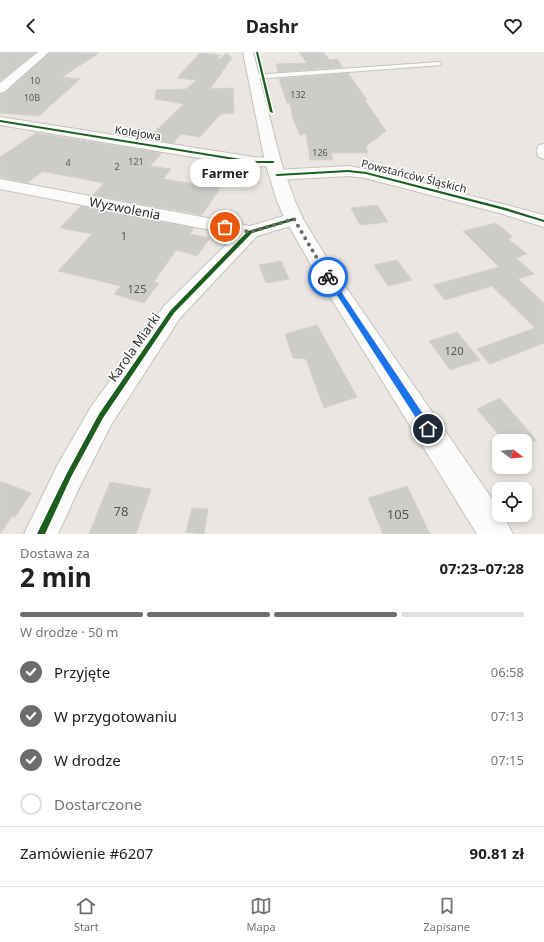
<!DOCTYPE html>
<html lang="pl">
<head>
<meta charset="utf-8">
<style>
  body { margin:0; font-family:"Noto Sans",sans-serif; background:#f6f6f6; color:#202124; height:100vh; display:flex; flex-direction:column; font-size:15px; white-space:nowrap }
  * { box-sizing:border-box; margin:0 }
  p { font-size:13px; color:#757577 }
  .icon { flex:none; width:22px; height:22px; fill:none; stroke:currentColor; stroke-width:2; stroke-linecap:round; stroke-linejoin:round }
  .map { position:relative; height:482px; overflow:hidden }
  .details { display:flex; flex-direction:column; background:#fff; flex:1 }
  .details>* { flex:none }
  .needle { width:26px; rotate:106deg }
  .fabs { position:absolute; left:492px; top:382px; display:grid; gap:8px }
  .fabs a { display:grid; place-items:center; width:40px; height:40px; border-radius:8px; background:#fff; box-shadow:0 2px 6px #0003; font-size:20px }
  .pin { position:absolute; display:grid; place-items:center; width:34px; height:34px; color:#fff; margin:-17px; border:2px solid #fff; border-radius:50%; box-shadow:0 1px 4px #0007 }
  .courier { position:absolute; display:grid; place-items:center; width:40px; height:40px; margin:-20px; border:3px solid #1a73e8; border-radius:50%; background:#fff; color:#222; box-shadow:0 1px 5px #0007 }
  .bubble { position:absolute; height:28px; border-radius:12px; background:#fff; box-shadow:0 2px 6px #0003; font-size:13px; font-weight:700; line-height:28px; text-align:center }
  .headline em { font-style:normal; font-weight:700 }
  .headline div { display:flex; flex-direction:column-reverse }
  .headline { display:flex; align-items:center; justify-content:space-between; height:68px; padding:0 20px }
  h1 { font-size:26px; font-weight:700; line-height:30px }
  .bar { display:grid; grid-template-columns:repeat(4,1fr); gap:6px 4px; align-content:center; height:48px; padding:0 20px }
  .bar i { height:5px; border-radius:3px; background:#e0e0e0 }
  .bar .on { background:#6e6d6b }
  .bar p { grid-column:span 4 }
  .line { display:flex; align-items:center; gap:10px; padding:0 20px; border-top:1px solid #e0e0e0 }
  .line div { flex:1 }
  ol { padding:0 20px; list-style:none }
  li { display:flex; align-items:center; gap:12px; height:44px }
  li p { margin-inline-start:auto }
  li .icon { padding:4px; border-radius:50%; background:#6e6d6b; color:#fff; stroke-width:4 }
  li:last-child { color:#757577 }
  li i { width:22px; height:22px; border:2px solid #e0e0e0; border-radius:50% }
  header { display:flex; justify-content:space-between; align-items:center; height:52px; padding:0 20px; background:#fff; font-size:18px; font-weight:700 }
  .tab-bar { display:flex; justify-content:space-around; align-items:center; height:56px; border-top:1px solid #e0e0e0; background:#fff; font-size:11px; color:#757577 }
  .tab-bar a { display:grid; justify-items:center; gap:2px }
  .tab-bar .on { color:#6e6d6b }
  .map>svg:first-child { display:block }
  .building { fill:#ceccc8; stroke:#d5d2cd }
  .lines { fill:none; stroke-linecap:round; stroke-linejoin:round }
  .service-casing { stroke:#c3c2c2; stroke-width:2 }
  .minor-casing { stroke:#c3c2c2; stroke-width:2 }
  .secondary-casing { stroke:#c3c2c2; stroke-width:2 }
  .service { fill:#fcfbfa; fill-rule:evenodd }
  .minor { fill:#fcfbfa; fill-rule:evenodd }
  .secondary { fill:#fcfbfa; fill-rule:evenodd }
  .cycleway-casing { stroke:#fff; stroke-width:3 }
  .cycleway { fill:#1b5e20; fill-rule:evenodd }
  .route { fill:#1a73e8 }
  .done { stroke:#6e6d6b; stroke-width:4; stroke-dasharray:0 7.2 }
  .labels { text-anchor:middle; stroke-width:3; stroke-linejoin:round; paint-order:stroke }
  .far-number-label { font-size:9px; fill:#565655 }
  .far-street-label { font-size:11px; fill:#2c2c2c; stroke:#fff }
  .number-label { font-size:11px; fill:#565655 }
  .street-label { font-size:13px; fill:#2c2c2c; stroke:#fff }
  .near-number-label { font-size:13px; fill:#565655 }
</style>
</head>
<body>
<header><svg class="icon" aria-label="back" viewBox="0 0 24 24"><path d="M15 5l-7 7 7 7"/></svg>Dashr<svg class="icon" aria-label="heart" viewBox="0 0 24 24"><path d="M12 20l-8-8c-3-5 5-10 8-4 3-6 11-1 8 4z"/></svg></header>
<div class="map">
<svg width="544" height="482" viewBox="0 0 544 482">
  <rect width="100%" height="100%" fill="#eae6e1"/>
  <g class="building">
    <path d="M0 0H36L0 29Z"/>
    <path d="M50 0 99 1 62 25 80 27 39 64 0 61V42L5 41Z"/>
    <path d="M299 0H323L330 8 337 7 343 15 278 20 276 12 307 11Z"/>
    <path d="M200 1 221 3 217 7H220L226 1 232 6 210 37 233 36 234 61 221 62 200 85 181 82 173 91 147 87 184 52 155 47 156 38 186 37 197 28 177 26Z"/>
    <path d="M348 21 367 48H365L386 79 366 94 368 101H331L333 108H310L306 82 300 83 293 67 290 51H287L279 27Z"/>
    <path d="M36 81 162 101 150 114 171 117 163 127 220 136 202 163 93 143 104 131 46 120H42L27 131 0 125V105Z"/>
    <path d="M377 153 388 170 360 173 351 156Z"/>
    <path d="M81 154 194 176 190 182 210 186 197 204 176 198 154 230 159 231 144 251 114 242 121 234 58 219 92 182 60 176Z"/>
    <path d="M496 171 513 185 508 187 527 202 516 206 534 222 518 227 544 251V291L490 312 477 297 535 276 492 234 445 248 433 233 499 215 463 179Z"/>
    <path d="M397 208 412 228 388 234 374 213Z"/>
    <path d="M281 209 289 227 266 231 259 213Z"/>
    <path d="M317 273 357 345 324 356 306 307 293 306 285 282Z"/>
    <path d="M457 280 480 308 450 318 429 289Z"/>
    <path d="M500 346 537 389H504L477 357Z"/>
    <path d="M0 429 31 441 15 465 12 464 0 482Z"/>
    <path d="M110 430 151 437 136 482H89Z"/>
    <path d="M407 434 430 482H383L368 446Z"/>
    <path d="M192 456 208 457 204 482 186 480Z"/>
  </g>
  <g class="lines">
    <g class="service-casing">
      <path id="service" d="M439 10 441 11V13L254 27 251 25 254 23Z"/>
    </g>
    <g class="minor-casing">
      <g id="minor">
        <path d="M38 0H49L4 40 0 41V31Z"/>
        <path d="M0 65 253 105 279 107 281 110 279 113 253 115 0 73Z"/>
        <path d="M544 92V107L539 105C536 101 536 97 539 93Z"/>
        <path d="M348 114 372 118 544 163V175L499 161 365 126 348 124 277 128 271 126 269 123 271 120 277 118Z"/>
        <path d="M0 127 250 174 294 161 301 163 303 167 301 171 257 184 180 266 111 373 80 434 58 482H24L58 412 91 355 164 254 236 183 0 137Z"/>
      </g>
    </g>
    <g class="secondary-casing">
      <path id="secondary" d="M243 0H253L281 110 295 149 303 167 332 215 499 457V463H503L513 482H477L318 225 285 167 277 149 265 110Z"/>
    </g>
    <use href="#service" class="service"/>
    <use href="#minor" class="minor"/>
    <use href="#secondary" class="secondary"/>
    <g class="cycleway-casing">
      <g id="cycleway">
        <path d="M256 0H258L273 61 270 60Z"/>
        <path d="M0 68 253 109H273L275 110 273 111H253L0 70Z"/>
        <path d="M348 118 366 120 506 156 544 168V170L504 158 366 122 348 120 277 124 275 123 277 122Z"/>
        <path d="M293 166H294L296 167 295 168 252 181 174 261 103 366 71 425 45 482H37L67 421 99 362 170 259 248 179Z"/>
      </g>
    </g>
    <use href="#cycleway" class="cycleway"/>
  </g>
  <path class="route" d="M326 223H330L431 374 432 377 431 380H425L326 226Z"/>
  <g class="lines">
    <path class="done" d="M225 175 250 180 294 167 328 225"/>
  </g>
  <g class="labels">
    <g class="far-number-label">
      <text x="35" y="32">10</text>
      <text x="298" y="46">132</text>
      <text x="32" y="49">10B</text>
      <text x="320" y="104">126</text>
      <text x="136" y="113">121</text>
      <text x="68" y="114">4</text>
      <text x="117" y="118">2</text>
    </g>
    <g class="far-street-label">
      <text transform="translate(138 81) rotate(9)" y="4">Kolejowa</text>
      <text transform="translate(414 124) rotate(14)" y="4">Powstańców Śląskich</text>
    </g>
    <g class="number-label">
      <text x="124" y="188">1</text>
      <text x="137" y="241">125</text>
      <text x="454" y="303">120</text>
    </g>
    <g class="street-label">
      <text transform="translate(125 156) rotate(11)" y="5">Wyzwolenia</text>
      <text transform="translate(134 295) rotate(-55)" y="5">Karola Miarki</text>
    </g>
    <g class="near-number-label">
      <text x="121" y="464">78</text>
      <text x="398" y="467">105</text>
    </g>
  </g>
</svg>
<div class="fabs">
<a><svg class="needle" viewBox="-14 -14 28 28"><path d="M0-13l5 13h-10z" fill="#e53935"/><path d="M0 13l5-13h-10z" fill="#757577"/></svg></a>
<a><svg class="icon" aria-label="locate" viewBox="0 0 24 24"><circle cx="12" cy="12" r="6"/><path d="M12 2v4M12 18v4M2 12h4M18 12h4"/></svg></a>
</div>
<div class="pin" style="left:225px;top:175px;background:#ea580c"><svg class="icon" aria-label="bag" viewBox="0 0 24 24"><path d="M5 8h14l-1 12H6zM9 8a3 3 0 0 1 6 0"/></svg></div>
<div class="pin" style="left:428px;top:377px;background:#1f2937"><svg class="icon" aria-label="home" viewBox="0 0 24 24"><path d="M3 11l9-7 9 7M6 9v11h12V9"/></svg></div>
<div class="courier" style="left:328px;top:225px"><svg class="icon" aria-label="bike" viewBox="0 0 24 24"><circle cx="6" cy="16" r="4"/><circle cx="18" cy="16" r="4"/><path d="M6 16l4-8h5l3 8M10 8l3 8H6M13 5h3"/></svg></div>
<div class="bubble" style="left:190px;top:107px;width:70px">Farmer</div>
</div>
<section class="details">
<div class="headline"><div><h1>2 min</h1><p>Dostawa za</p></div><em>07:23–07:28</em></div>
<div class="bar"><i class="on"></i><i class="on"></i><i class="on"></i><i></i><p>W drodze · 50 m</p></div>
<ol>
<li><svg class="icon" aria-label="check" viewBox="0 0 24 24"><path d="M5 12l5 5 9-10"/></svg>Przyjęte<p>06:58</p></li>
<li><svg class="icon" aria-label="check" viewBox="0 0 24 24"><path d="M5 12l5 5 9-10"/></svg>W przygotowaniu<p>07:13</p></li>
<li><svg class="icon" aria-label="check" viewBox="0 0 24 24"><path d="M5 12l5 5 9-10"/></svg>W drodze<p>07:15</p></li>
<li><i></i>Dostarczone</li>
</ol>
<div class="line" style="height:52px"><div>Zamówienie #6207</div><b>90.81 zł</b></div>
</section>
<nav class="tab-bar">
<a class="on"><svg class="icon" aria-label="home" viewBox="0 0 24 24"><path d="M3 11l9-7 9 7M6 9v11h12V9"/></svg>Start</a>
<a><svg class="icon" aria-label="map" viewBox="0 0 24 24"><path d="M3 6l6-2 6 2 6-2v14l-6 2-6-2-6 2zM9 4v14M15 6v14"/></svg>Mapa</a>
<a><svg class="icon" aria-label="saved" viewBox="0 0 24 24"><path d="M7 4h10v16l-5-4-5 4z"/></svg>Zapisane</a>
</nav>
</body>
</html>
